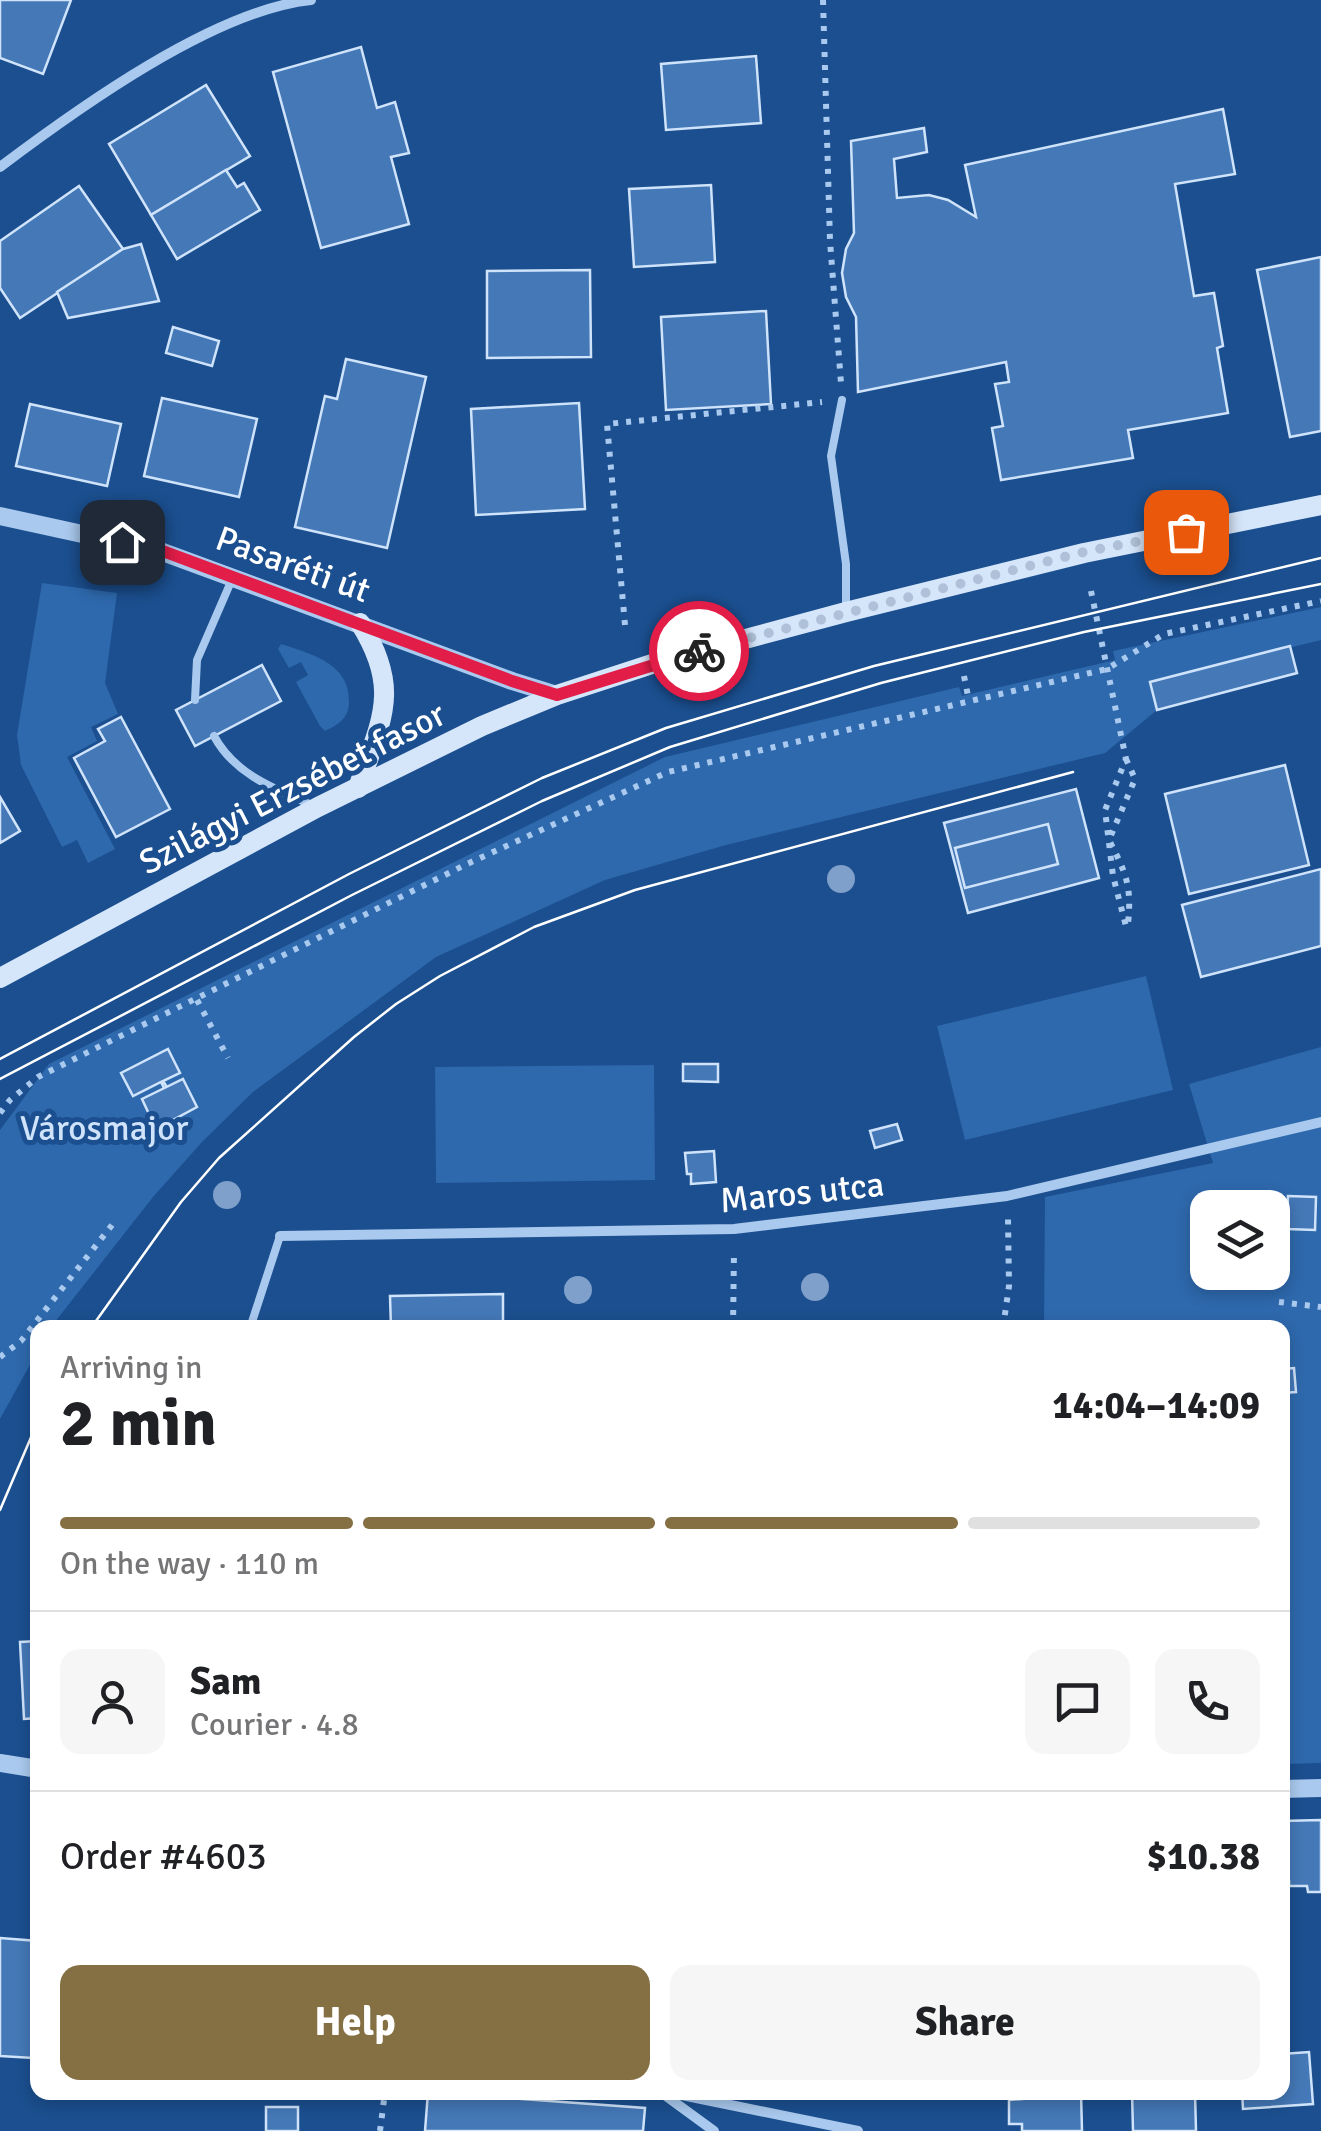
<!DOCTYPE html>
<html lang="en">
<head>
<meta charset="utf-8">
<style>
  body { margin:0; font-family:Signika,sans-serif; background:#f6f6f6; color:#202124; height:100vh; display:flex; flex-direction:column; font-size:38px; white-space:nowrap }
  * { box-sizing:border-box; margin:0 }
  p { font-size:32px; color:#757577 }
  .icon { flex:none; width:55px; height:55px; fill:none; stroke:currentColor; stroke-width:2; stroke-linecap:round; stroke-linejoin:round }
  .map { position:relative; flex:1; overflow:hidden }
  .side { position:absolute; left:30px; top:1320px; width:1260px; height:780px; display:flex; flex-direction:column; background:#fff; border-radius:20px; box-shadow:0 5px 15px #0003 }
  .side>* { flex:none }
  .buttons { position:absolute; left:1190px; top:1190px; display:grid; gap:20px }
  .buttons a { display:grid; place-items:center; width:100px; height:100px; border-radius:20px; background:#fff; box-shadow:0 5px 15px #0003; font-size:50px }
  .pin { position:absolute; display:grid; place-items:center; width:85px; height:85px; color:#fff; margin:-42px; border-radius:20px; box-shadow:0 5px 15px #0006 }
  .courier { position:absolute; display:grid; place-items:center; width:100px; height:100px; margin:-50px; border:8px solid #e11d48; border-radius:50%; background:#fff; color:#222; box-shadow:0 2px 12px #0007 }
  .headline em { font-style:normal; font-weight:700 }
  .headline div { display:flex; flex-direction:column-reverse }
  .headline { display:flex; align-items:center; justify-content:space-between; height:170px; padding:0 30px }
  h1 { font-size:65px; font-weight:700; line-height:75px }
  .bar { display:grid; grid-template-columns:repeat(4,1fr); gap:15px 10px; align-content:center; height:120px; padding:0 30px }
  .bar i { height:12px; border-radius:8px; background:#e0e0e0 }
  .bar .current { background:#847042 }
  .bar p { grid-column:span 4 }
  .line { display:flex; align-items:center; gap:25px; padding:0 30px; border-top:2px solid #e0e0e0 }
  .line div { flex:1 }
  .round { display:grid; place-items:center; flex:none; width:105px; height:105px; border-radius:20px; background:#f6f6f6 }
  .primary-button { display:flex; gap:20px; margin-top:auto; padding:20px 30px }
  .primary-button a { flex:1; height:115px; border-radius:20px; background:#847042; color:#fff; font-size:40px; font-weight:700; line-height:115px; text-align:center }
  .primary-button a+a { background:#f6f6f6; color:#202124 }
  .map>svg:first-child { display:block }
  .green { fill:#2e69ad; fill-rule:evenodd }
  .building { fill:#4478b7; stroke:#cfe3fa; stroke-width:2.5 }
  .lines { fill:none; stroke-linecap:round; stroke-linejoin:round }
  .path { stroke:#a9c9ee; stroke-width:6; stroke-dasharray:5 8; stroke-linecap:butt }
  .service { stroke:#a9c9ee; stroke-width:8 }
  .minor { stroke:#a9c9ee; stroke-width:10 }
  .tertiary { stroke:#a9c9ee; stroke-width:18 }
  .secondary { stroke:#d6e6fa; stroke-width:20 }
  .tram { stroke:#fff; stroke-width:2.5 }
  .tree { fill:#7ea0ca }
  .done { stroke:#afc1d8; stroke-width:10; stroke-dasharray:0 18 }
  .route { stroke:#e11d48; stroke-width:12 }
  .labels { text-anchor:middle; stroke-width:10; stroke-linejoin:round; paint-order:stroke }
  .street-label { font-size:35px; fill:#fff; stroke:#1b4f8f }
  .park-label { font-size:35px; fill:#cfe3fa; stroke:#1b4f8f }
</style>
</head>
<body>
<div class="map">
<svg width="1321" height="2131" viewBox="0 0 1321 2131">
  <rect width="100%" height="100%" fill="#1b4f8f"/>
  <g class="green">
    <path d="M42 583 117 593 105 683 118 714 91 727 97 741 67 757 115 849 88 863 77 840 62 847 21 765 17 735Z"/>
    <path d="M1321 607V640L1151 682 1157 710 1105 753 726 845 605 880 436 957 253 1092 202 1142 153 1197 51 1327 38 1328 37 1352 0 1419V1130L49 1064 665 757 959 687 962 696 1115 660 1113 651Z"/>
    <path d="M281 644C311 654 350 663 349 702 349 718 338 725 325 731L320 726 296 682 308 675 301 662 289 668 278 649Z"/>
    <path d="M1146 976 1173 1090 965 1140 937 1026Z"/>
    <path d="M1321 1047V1763L1283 1764 1282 1328H1044L1045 1197 1213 1163 1189 1084ZM1208 1208H1272V1272H1208Z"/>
    <path d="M654 1065 655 1180 436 1183 435 1067Z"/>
  </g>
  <g class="building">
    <path d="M0 0H71L43 74 0 58Z"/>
    <path d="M361 47 377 108 395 102 409 153 391 157 409 224 321 248 273 72Z"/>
    <path d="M756 56 761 123 666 130 661 64Z"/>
    <path d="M206 85 250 156 151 215 109 144Z"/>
    <path d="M1223 109 1235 174 1175 184 1194 296 1214 293 1223 346 1217 348 1228 413 1128 430 1133 458 1001 480 992 428 1003 426 995 384 1009 382 1006 362 858 392 856 317 846 297 842 273 846 249 854 233 851 141 924 128 927 152 894 159 897 198 929 195 948 200 976 217 965 165Z"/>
    <path d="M226 170 237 187 244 183 260 210 177 259 151 215Z"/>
    <path d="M711 185 715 262 634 267 629 189Z"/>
    <path d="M79 186 123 249 20 318 0 288V241Z"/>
    <path d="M141 244 159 301 68 318 57 292 123 249Z"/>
    <path d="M1321 257V431L1290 437 1257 270Z"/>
    <path d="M590 270 591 357 487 358V271Z"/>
    <path d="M766 311 771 404 666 410 661 317Z"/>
    <path d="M173 327 219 341 212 366 166 353Z"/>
    <path d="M346 359 426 377 387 548 295 527 325 396 337 399Z"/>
    <path d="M162 398 257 419 239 497 144 476Z"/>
    <path d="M579 403 585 509 476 515 471 409Z"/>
    <path d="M30 404 121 424 107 486 16 466Z"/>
    <path d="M1290 646 1297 673 1157 710 1150 682Z"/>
    <path d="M262 665 281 701 195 746 176 710Z"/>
    <path d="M121 717 170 809 116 837 74 758 105 741 98 729Z"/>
    <path d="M1285 765 1309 865 1189 894 1165 794Z"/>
    <path d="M1076 789 1099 878 968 913 944 823Z"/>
    <path d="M0 797 20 831 0 843Z"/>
    <path d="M1048 824 1058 864 965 888 955 848Z"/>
    <path d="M1321 869V946L1201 977 1182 905Z"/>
    <path d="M168 1049 180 1073 163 1081 167 1087 164 1088 161 1082 133 1096 121 1073Z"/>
    <path d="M683 1064H718V1082L683 1081Z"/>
    <path d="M183 1079 197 1107 156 1129 142 1099Z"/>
    <path d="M897 1124 902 1140 875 1148 870 1131Z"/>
    <path d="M714 1151 716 1182 691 1184V1174H687L685 1153Z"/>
    <path d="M1288 1196 1316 1197 1315 1230 1287 1229Z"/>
    <path d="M503 1294V1328H391L390 1296Z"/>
    <path d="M1294 1368 1296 1392 1282 1393V1369Z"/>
    <path d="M38 1641V1718L24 1719 20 1642Z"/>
    <path d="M1321 1820V1892H1308L1307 1886H1289V1881H1282V1821Z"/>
    <path d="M0 1938 38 1941 33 2058 0 2056Z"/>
    <path d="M1309 2052 1313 2104 1243 2109 1242 2092H1282V2054Z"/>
    <path d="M321 2092H358L357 2098Z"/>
    <path d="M428 2092H493V2097L645 2108 643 2131H425Z"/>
    <path d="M1022 2092H1081L1082 2131H1022V2124H1009V2100L1022 2099Z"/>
    <path d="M1132 2092H1195L1196 2131H1133Z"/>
    <rect x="266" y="2107" width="32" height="24"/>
  </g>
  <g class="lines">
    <g class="path">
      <path d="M823 0 830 241 841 383"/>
      <path d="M1091 591 1126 759 1105 810 1113 876 1127 930"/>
      <path d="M625 625 607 424 822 402"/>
      <path d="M964 676 969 701"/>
      <path d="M1126 759 1135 779 1109 840C1126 873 1132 886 1128 924"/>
      <path d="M197 1000 228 1058"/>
      <path d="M0 1113 10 1100 38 1077 467 864 668 772 1107 669 1164 634 1321 601"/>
      <path d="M1279 1302 1321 1307"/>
      <path d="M733 1328 734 1250"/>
      <path d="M1003 1328 1009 1286 1008 1217"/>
      <path d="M0 1357 21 1341 112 1225"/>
      <path d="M528 2099V2092"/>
      <path d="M380 2131 385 2092"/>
    </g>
    <g class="service">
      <path d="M842 400 831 456 846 564V609"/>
      <path d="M195 700 197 660 233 577"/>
      <path d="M214 736C235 775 275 789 314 806"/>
      <path d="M250 1328 280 1236"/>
    </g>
    <g class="minor">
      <path d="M0 167C77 109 214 10 311 0"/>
      <path d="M280 1236 734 1229 1007 1196 1321 1122"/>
      <path d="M667 2092 858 2131"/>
      <path d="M662 2093 714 2131"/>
    </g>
    <g class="tertiary">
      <path d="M0 516 160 551 512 681 557 695"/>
      <path d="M0 1763 38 1769"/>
      <path d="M1282 1789 1321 1788"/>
    </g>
    <g class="secondary">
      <path d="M358 788C381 720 402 690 360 623"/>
      <path d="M0 978 318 807 482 726 557 695 652 664 846 612 1084 553 1321 505"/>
    </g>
    <g class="tram">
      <path d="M0 1059 349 874 542 778 666 728 874 666 1321 558"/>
      <path d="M0 1079 352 895 542 801 670 747 881 683 1084 632 1321 584"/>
      <path d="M91 1328 181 1202 219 1158 354 1037 396 1004 440 976 534 927 635 890 1073 772"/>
      <path d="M0 1510 38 1421"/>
    </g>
  </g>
  <g class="tree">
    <circle cx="841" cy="879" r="14"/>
    <circle cx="227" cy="1195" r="14"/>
    <circle cx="815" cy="1287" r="14"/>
    <circle cx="578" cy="1290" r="14"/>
  </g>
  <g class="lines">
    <path class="done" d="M699 651 1084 552 1186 532"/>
    <path class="route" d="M122 542 160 550 512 681 557 695 699 651"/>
  </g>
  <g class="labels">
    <g class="street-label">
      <text transform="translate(293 564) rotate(20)" y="12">Pasaréti út</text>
      <text transform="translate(292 788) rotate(-27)" y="12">Szilágyi Erzsébet fasor</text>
      <text transform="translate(802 1192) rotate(-6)" y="12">Maros utca</text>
    </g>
    <g class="park-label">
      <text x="104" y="1140">Városmajor</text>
    </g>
  </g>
</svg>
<div class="buttons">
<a><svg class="icon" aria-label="layers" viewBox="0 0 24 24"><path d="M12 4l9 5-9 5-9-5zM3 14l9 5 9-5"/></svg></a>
</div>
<div class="pin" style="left:1186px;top:532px;background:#ea580c"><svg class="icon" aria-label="bag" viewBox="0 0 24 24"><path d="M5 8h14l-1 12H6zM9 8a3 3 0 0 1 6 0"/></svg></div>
<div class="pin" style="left:122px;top:542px;background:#1f2937"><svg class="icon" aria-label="home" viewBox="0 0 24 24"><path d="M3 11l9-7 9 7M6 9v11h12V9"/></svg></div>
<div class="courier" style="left:699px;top:651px"><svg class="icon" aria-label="bike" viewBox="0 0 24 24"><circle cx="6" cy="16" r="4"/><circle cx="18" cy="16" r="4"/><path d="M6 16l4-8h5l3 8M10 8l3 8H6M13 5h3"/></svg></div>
<section class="side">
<div class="headline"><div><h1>2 min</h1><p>Arriving in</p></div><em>14:04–14:09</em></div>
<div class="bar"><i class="current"></i><i class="current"></i><i class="current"></i><i></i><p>On the way · 110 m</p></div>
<div class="line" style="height:180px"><a class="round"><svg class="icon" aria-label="person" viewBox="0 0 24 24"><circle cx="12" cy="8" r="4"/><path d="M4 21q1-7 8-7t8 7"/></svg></a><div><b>Sam</b><p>Courier · 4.8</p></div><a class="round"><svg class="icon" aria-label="chat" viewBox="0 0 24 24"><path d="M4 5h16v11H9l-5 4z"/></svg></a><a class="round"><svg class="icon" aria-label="phone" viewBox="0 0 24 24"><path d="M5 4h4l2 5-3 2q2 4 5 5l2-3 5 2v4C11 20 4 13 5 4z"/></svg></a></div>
<div class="line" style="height:130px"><div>Order #4603</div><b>$10.38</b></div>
<div class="primary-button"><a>Help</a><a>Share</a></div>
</section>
</div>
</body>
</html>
